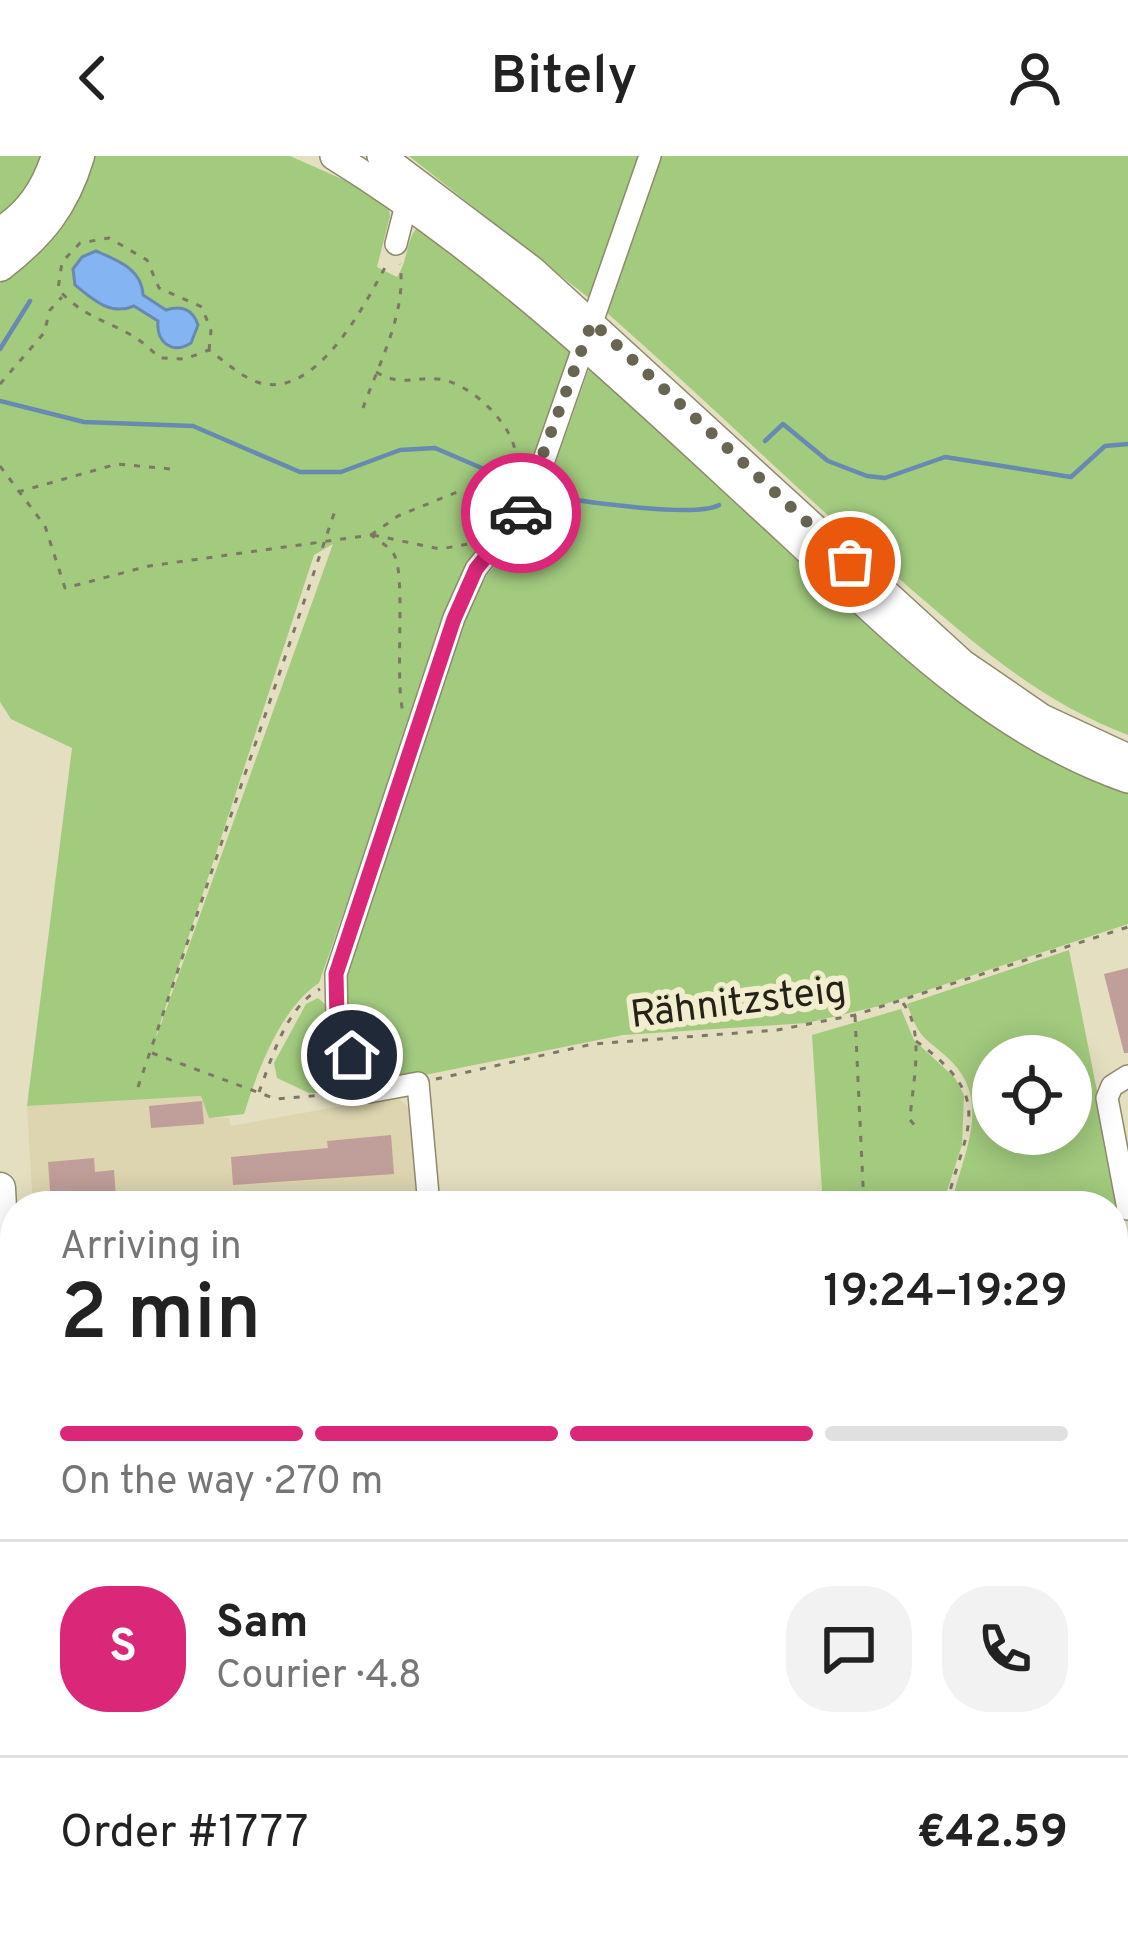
<!DOCTYPE html>
<html lang="en">
<head>
<meta charset="utf-8">
<style>
  body { margin:0; font-family:Overpass,sans-serif; background:#f2f2f2; color:#222; height:100vh; display:flex; flex-direction:column; font-size:45px; white-space:nowrap }
  * { box-sizing:border-box; margin:0 }
  p { font-size:39px; color:#767676 }
  .icon { flex:none; width:66px; height:66px; fill:none; stroke:currentColor; stroke-width:2; stroke-linecap:round; stroke-linejoin:round }
  .map { position:relative; flex:1; overflow:hidden }
  .drawer { position:absolute; left:0px; top:1035px; width:1128px; height:744px; display:flex; flex-direction:column; background:#fff; border-radius:48px 48px 0 0; box-shadow:0 6px 30px #0003 }
  .drawer>* { flex:none }
  .tools { position:absolute; left:972px; top:879px; display:grid; gap:24px }
  .tools a { display:grid; place-items:center; width:120px; height:120px; border-radius:50%; background:#fff; box-shadow:0 6px 30px #0003; font-size:60px }
  .pin { position:absolute; display:grid; place-items:center; width:102px; height:102px; color:#fff; margin:-51px; border:6px solid #fff; border-radius:50%; box-shadow:0 3px 12px #0007 }
  .courier { position:absolute; display:grid; place-items:center; width:120px; height:120px; margin:-60px; border:9px solid #db2777; border-radius:50%; background:#fff; color:#222; box-shadow:0 3px 15px #0007 }
  .overview em { font-style:normal; font-weight:600 }
  .overview div { display:flex; flex-direction:column-reverse }
  .overview { display:flex; align-items:center; justify-content:space-between; height:204px; padding:0 60px }
  h1 { font-size:78px; font-weight:600; line-height:90px }
  .bar { display:grid; grid-template-columns:repeat(4,1fr); gap:18px 12px; align-content:center; height:144px; padding:0 60px }
  .bar i { height:15px; border-radius:9px; background:#e0e0e0 }
  .bar .selected { background:#db2777 }
  .bar p { grid-column:span 4 }
  .line { display:flex; align-items:center; gap:30px; padding:0 60px; border-top:3px solid #e0e0e0 }
  .line div { flex:1 }
  .round { display:grid; place-items:center; flex:none; width:126px; height:126px; border-radius:48px; background:#f2f2f2 }
  header { display:flex; justify-content:space-between; align-items:center; height:156px; padding:0 60px; background:#fff; font-size:54px; font-weight:600 }
  .map>svg:first-child { display:block }
  .built { fill:#dcd5af }
  .green { fill:#a2cb7e; fill-rule:evenodd }
  .forest { fill:#8bb961 }
  .water { fill:#84b5f2; stroke:#6889b1; stroke-width:3 }
  .lines { fill:none; stroke-linecap:round; stroke-linejoin:round }
  .stream { stroke:#6889b1; stroke-width:4.5 }
  .building { fill:#c09e99 }
  .minor-casing { stroke:#8e896d; stroke-width:24 }
  .major-casing { stroke:#8e896d; stroke-width:30 }
  .highway-casing { stroke:#8e896d; stroke-width:33 }
  .path { stroke:#7c7865; stroke-width:3; stroke-dasharray:6 9; stroke-linecap:butt }
  .minor { stroke:#fff; stroke-width:21 }
  .major { stroke:#fff; stroke-width:27 }
  .highway { stroke:#fff; stroke-width:30 }
  .tram { stroke:#615e4d; stroke-width:3 }
  .done { stroke:#686553; stroke-width:12; stroke-dasharray:0 21.6 }
  .route { stroke:#db2777; stroke-width:15 }
  .labels { text-anchor:middle; stroke-width:12; stroke-linejoin:round; paint-order:stroke }
  .street-label { font-size:39px; fill:#252318; stroke:#f2edce }
</style>
</head>
<body>
<header><svg class="icon" aria-label="back" viewBox="0 0 24 24"><path d="M15 5l-7 7 7 7"/></svg>Bitely<svg class="icon" aria-label="person" viewBox="0 0 24 24"><circle cx="12" cy="8" r="4"/><path d="M4 21q1-7 8-7t8 7"/></svg></header>
<div class="map">
<svg width="1128" height="1779" viewBox="0 0 1128 1779">
  <rect width="100%" height="100%" fill="#e5dfc1"/>
  <path class="built" d="M202 940 209 961 229 962 231 970 397 940 412 955 419 1050H33L27 950Z"/>
  <g class="green">
    <path d="M0 0H48L42 19 0 68Z"/>
    <path d="M90 0H290L387 43 390 60 377 111 397 121C408 106 406 81 419 70L573 195 522 338 393 615 319 827C280 853 258 914 244 958L209 962 201 940 27 950 72 592 11 563 0 546V127C57 83 71 71 90 0ZM333 388 157 879 156 880 314 399Z"/>
    <path d="M409 0H644L594 146Z"/>
    <path d="M666 0H1128V579C1036 544 969 483 896 420 797 334 704 242 605 155L655 1Z"/>
    <path d="M594 212 1128 636V768L879 850 807 867 623 879 400 924 373 920 341 851 342 823 466 459 487 419 523 379 541 348 588 215Z"/>
    <path d="M1069 794 1128 1091V1233L1113 1241V1050H951C961 1002 993 948 952 906 925 879 921 888 907 848ZM993 900H1071V978H993Z"/>
    <path d="M318 842 326 849 353 918V927L345 937H309L277 922 274 907 306 848Z"/>
    <path d="M901 853 914 884 955 922 964 939 962 989 942 1050H823L812 879Z"/>
    <path d="M1128 1264V1773L1101 1779H874L850 1764H1113V1273Z"/>
    <path d="M576 1764H727L720 1779H612Z"/>
  </g>
  <path class="forest" d="M1113 1596 1128 1598V1719L1113 1726Z"/>
  <path class="water" d="M96 95C117 104 142 113 143 139L166 154C181 149 193 153 198 169L191 187C172 199 156 186 158 165L134 150C111 160 93 144 75 129L73 113 82 101Z"/>
  <g class="lines">
    <g class="stream">
      <path d="M0 193 30 145"/>
      <path d="M0 245 84 266 193 270 300 316H341L400 294 435 292 505 322"/>
      <path d="M765 285 783 268 828 305 867 320 885 322 945 301 1071 321 1105 290 1128 288"/>
      <path d="M556 341C586 346 697 362 719 349"/>
    </g>
  </g>
  <g class="building">
    <path d="M1128 812V897H1124L1104 818Z"/>
    <path d="M202 945 204 968 151 972 149 950Z"/>
    <path d="M391 979 394 1018 233 1029 231 1001 328 992 327 985Z"/>
    <path d="M94 1002 95 1016 114 1014 116 1042 51 1048 48 1006Z"/>
  </g>
  <g class="lines">
    <g class="minor-casing">
      <g id="minor">
        <path d="M396 88 407 45"/>
        <path d="M1128 920 1112 930 1107 942 1128 1053"/>
        <path d="M429 1050 418 927 369 936 337 863 336 818 454 462 476 413 529 347 650 0"/>
        <path d="M1113 1254 1128 1246"/>
        <path d="M0 1611 15 1615"/>
        <path d="M366 1764 367 1779"/>
        <path d="M525 1764 570 1779"/>
      </g>
    </g>
    <g class="major-casing">
      <g id="major">
        <path d="M334 0C501 103 640 240 784 372 889 469 989 575 1128 623"/>
        <path d="M381 0 532 114 962 507 1042 562 1128 602"/>
      </g>
    </g>
    <g class="highway-casing">
      <g id="highway">
        <path d="M0 77C30 58 46 34 57 0"/>
        <path d="M0 110C41 78 64 50 79 0"/>
        <path d="M0 1032 11 1248 3 1336"/>
        <path d="M1 1318 15 1479"/>
        <path d="M37 1764 38 1779"/>
      </g>
    </g>
    <g class="path">
      <path d="M209 194 211 175 202 151 159 132 147 104 109 82 80 87 62 106 58 133C93 172 125 164 159 202L185 203 209 194C223 204 240 220 257 226 316 246 365 148 388 106"/>
      <path d="M376 216C404 233 419 217 448 225 464 230 483 244 494 257 544 314 495 333 473 387"/>
      <path d="M0 228 44 177 50 154 62 141"/>
      <path d="M363 252C379 207 407 156 400 108"/>
      <path d="M0 310 45 370 65 432 149 410 371 379C378 384 388 390 393 397 407 414 394 520 403 556"/>
      <path d="M18 336 117 308 171 313"/>
      <path d="M371 379 398 360 457 336 493 347"/>
      <path d="M373 379 440 393 469 388"/>
      <path d="M903 847C926 877 912 928 910 964L920 975"/>
      <path d="M855 860 864 1050"/>
      <path d="M916 885C997 944 966 969 946 1050"/>
      <path d="M152 897 276 943 350 937"/>
      <path d="M436 923 593 888 777 874 855 859 1128 771"/>
      <path d="M138 931 337 349"/>
      <path d="M259 936C272 902 286 851 320 833"/>
      <path d="M1113 1564 1128 1570"/>
      <path d="M0 1641 15 1645"/>
      <path d="M280 1764 281 1779"/>
      <path d="M449 1764 492 1779"/>
      <path d="M843 1764 867 1779"/>
      <path d="M588 1774 606 1764"/>
    </g>
    <use href="#minor" class="minor"/>
    <use href="#major" class="major"/>
    <use href="#highway" class="highway"/>
    <g class="tram">
      <path d="M0 1626 15 1630"/>
      <path d="M470 1764 515 1779"/>
    </g>
  </g>
  <g class="lines">
    <path class="done" d="M521 357 592 166 850 406"/>
    <path class="route" d="M352 899 337 862 336 818 454 463 476 413 521 357"/>
  </g>
  <g class="labels">
    <g class="street-label">
      <text transform="translate(738 844) rotate(-7)" y="14">Rähnitzsteig</text>
    </g>
  </g>
</svg>
<div class="tools">
<a><svg class="icon" aria-label="locate" viewBox="0 0 24 24"><circle cx="12" cy="12" r="6"/><path d="M12 2v4M12 18v4M2 12h4M18 12h4"/></svg></a>
</div>
<div class="pin" style="left:850px;top:406px;background:#ea580c"><svg class="icon" aria-label="bag" viewBox="0 0 24 24"><path d="M5 8h14l-1 12H6zM9 8a3 3 0 0 1 6 0"/></svg></div>
<div class="pin" style="left:352px;top:899px;background:#1f2937"><svg class="icon" aria-label="home" viewBox="0 0 24 24"><path d="M3 11l9-7 9 7M6 9v11h12V9"/></svg></div>
<div class="courier" style="left:521px;top:357px"><svg class="icon" aria-label="car" viewBox="0 0 24 24"><path d="M5 17H2v-5l4-1 3-4h7l3 4 3 1v5h-3M9 17h6M6 11h13"/><circle cx="7" cy="17" r="2"/><circle cx="17" cy="17" r="2"/></svg></div>
<section class="drawer">
<div class="overview"><div><h1>2 min</h1><p>Arriving in</p></div><em>19:24–19:29</em></div>
<div class="bar"><i class="selected"></i><i class="selected"></i><i class="selected"></i><i></i><p>On the way · 270 m</p></div>
<div class="line" style="height:216px"><b class="round" style="background:#db2777;color:#fff">S</b><div><b>Sam</b><p>Courier · 4.8</p></div><a class="round"><svg class="icon" aria-label="chat" viewBox="0 0 24 24"><path d="M4 5h16v11H9l-5 4z"/></svg></a><a class="round"><svg class="icon" aria-label="phone" viewBox="0 0 24 24"><path d="M5 4h4l2 5-3 2q2 4 5 5l2-3 5 2v4C11 20 4 13 5 4z"/></svg></a></div>
<div class="line" style="height:156px"><div>Order #1777</div><b>€42.59</b></div>
</section>
</div>
</body>
</html>
